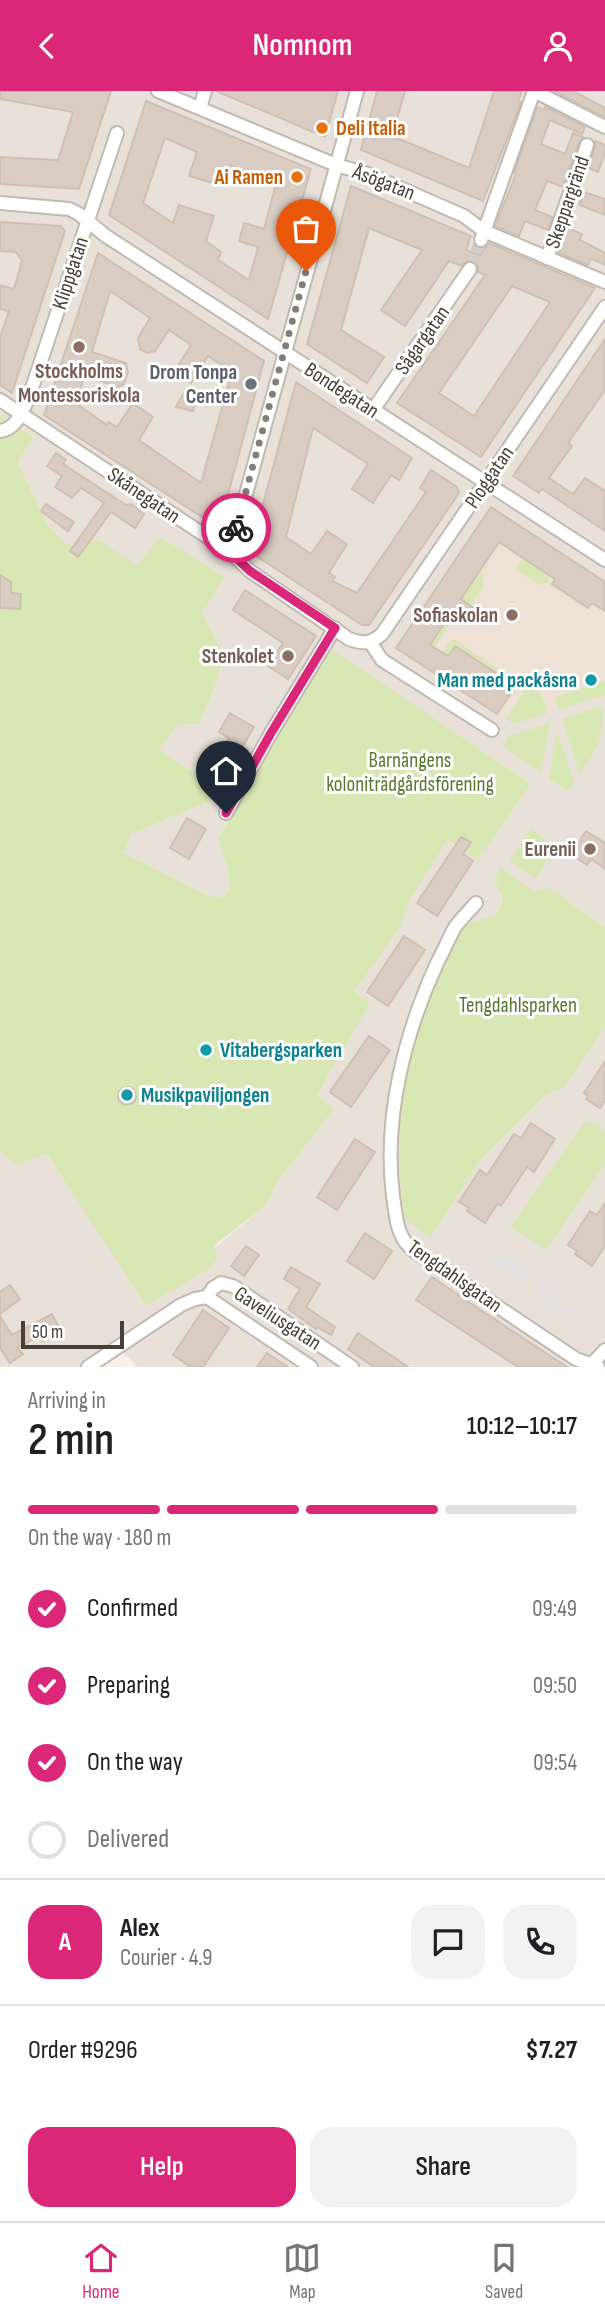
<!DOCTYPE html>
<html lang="en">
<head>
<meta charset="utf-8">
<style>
  body { margin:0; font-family:"Sofia Sans Condensed",sans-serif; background:#f2f2f2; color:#202124; height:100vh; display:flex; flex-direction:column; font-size:26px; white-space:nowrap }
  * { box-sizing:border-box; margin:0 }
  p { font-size:23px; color:#757577 }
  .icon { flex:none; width:38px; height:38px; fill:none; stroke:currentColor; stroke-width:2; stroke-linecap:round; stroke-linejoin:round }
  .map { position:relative; height:1276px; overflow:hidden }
  .sheet { display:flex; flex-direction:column; background:#fff; flex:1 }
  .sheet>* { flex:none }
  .scale { position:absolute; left:21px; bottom:18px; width:103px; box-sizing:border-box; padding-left:7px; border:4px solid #484038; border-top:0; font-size:19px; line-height:24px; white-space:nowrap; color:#484038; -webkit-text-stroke:5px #fff; paint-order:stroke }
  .pin { position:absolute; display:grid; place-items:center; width:60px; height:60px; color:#fff; margin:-72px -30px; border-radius:50% 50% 50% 0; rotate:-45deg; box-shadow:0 0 7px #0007 }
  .pin .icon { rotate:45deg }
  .courier { position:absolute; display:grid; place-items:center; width:70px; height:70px; margin:-35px; border:5px solid #db2777; border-radius:50%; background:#fff; color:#222; box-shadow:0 2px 9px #0007 }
  .overview em { font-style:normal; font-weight:600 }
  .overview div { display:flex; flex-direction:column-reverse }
  .overview { display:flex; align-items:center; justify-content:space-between; height:119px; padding:0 28px }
  h1 { font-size:46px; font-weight:600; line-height:52px }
  .bar { display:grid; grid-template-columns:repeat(4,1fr); gap:10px 7px; align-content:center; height:84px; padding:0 28px }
  .bar i { height:9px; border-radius:5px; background:#e0e0e0 }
  .bar .active { background:#db2777 }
  .bar p { grid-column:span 4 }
  .line { display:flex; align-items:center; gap:18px; padding:0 28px; border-top:2px solid #e0e0e0 }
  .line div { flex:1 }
  .round { display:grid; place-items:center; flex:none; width:74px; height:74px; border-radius:21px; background:#f2f2f2 }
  ol { padding:0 28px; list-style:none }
  li { display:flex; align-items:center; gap:21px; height:77px }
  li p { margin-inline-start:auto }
  li .icon { padding:7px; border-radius:50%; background:#db2777; color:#fff; stroke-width:4 }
  li:last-child { color:#757577 }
  li i { width:38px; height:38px; border:4px solid #e0e0e0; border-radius:50% }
  .cta { display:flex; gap:14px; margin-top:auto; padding:14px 28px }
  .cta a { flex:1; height:80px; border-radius:21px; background:#db2777; color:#fff; font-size:28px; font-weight:600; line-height:80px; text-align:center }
  .cta a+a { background:#f2f2f2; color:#202124 }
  header { display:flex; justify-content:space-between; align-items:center; height:91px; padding:0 28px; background:#db2777; color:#fff; font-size:32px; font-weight:600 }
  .dock { display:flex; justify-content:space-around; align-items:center; height:98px; border-top:2px solid #e0e0e0; background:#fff; font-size:19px; color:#757577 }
  .dock a { display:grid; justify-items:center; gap:4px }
  .dock .active { color:#db2777 }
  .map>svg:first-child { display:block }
  .residential { fill:#e8e1d9 }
  .education { fill:#ede2d5 }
  .green { fill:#d9e7b5 }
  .parking { fill:#e3e1df }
  .building { fill:#d9cdc3; stroke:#d0c0b3; stroke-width:2; fill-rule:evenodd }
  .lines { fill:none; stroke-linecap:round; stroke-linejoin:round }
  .street-tunnel { stroke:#d2cdc6; stroke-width:12; stroke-dasharray:12 6; stroke-linecap:butt }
  .street-casing { stroke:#c3b9b0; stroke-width:16 }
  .street { stroke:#fff; stroke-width:12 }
  .done { stroke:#857e76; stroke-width:7; stroke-dasharray:0 12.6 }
  .route { stroke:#db2777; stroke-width:9 }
  .food-dot { fill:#e8710a; stroke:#fff; stroke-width:2.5 }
  .education-dot { fill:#8d6e63; stroke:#fff; stroke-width:2.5 }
  .worship-dot { fill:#6b7280; stroke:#fff; stroke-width:2.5 }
  .culture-dot { fill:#0f9aa8; stroke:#fff; stroke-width:2.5 }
  .labels { text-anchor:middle; stroke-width:6; stroke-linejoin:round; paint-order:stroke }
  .food-label { font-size:21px; font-weight:bold; fill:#c56008; stroke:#fff; text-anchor:start }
  .street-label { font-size:21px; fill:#484038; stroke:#fff }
  .education-label { font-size:21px; font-weight:bold; fill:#785e54; stroke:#fff; text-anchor:end }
  .worship-label { font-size:21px; font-weight:bold; fill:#5b616d; stroke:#fff; text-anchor:end }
  .culture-label { font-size:21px; font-weight:bold; fill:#0d838f; stroke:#fff; text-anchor:start }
  .park-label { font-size:21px; fill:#57792d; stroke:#fff }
</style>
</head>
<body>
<header><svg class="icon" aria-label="back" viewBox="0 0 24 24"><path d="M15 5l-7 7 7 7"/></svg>Nomnom<svg class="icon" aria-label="person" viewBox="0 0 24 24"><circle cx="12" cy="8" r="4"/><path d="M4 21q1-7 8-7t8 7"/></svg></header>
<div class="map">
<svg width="605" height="1276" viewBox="0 0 605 1276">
  <rect width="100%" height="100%" fill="#f5f0ea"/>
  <path class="residential" d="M0 0H605V836L548 796 535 801 501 777 495 791 503 806 497 823 463 837 430 1146 479 1071 546 1004 564 997 605 936V1276H138L119 1258 92 1276H0V1061L17 1074 47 1063 146 1214 265 1115 278 1090 334 1018 317 1006 369 912 355 900 400 836 410 808 448 749 478 767 529 696 527 690 332 558 218 749 227 775 230 798 223 806 209 805 124 762 131 743 227 703 159 659 178 634 199 633 214 599 224 564 202 522 137 476 99 449 90 450 82 460 63 450 47 433 18 371 34 346 0 324Z"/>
  <path class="education" d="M491 416 605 491V604L514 633 396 557Z"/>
  <g class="green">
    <path d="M0 324 34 346 18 371 47 433 63 450 82 460 90 450 99 449 137 475 160 446 225 486 202 522 224 564 214 599 199 633 178 634 159 659 227 703 131 743 124 762 209 805 223 806 230 798 227 775 218 749 271 655 332 558 527 690 529 696 478 768 448 749 410 808 400 836 355 900 370 912 317 1005 334 1018 278 1090 265 1115 214 1155 218 1166 209 1178 146 1215 47 1063 17 1074 0 1061Z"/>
    <path d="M523 467 550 485 547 491 540 494 516 478Z"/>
    <path d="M482 476 484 494 463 526 452 530 423 573 430 554Z"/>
    <path d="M455 549 518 592 516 595 455 555 436 582 431 579 450 550Z"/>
    <path d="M605 590V604L558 619 555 606Z"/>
    <path d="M526 597C541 596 545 610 548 622L514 633 506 628Z"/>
    <path d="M602 615C605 646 596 659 580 683L562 628Z"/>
    <path d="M550 632 541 681 503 656 509 645Z"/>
    <path d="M557 639 574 691 568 700 549 688Z"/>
    <path d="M531 738 557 757 535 788 509 770Z"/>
    <path d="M500 776 535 801 548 796 605 836V936L564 997 546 1004 479 1071 430 1147 405 1128C390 1043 403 948 444 871 450 861 455 846 462 838 469 831 487 827 497 823L503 807 495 791Z"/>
    <path d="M591 1030 605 1041V1073L546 1159 511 1136 584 1032Z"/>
  </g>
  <g class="parking">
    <path d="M497 1158 530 1184 523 1192 491 1166Z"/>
    <path d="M540 1193 572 1219 565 1227 533 1201Z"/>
  </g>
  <g class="building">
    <path d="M0 0H111L79 98 0 93V66L58 69 73 21 0 8Z"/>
    <path d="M216 0H338L325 46Z"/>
    <path d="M377 0H405L392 45 469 77 494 0H522L518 10 521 11 483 110 361 59Z"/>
    <path d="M554 0H573L605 17V26Z"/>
    <path d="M146 10 311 78 268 228 109 124ZM165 47 197 61 189 85 223 95 230 74 276 93 264 138 244 132 239 150 258 156 249 189 218 169 221 161 206 150 214 125 179 114 173 132 143 112Z"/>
    <path d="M537 16 544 19 545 16 585 36 582 43 550 29 541 53 565 63 573 42 583 46 579 51 563 96 547 90 535 119 552 126 548 139 525 130 519 145 495 135 516 83 514 82Z"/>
    <path d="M595 50 605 54V62L598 81 588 77 595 57Z"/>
    <path d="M351 95 471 145 466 159 480 164 489 152 595 197 481 366 397 312 485 184 478 181V175L474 170H467L462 175 449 170 405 235 381 219 422 159 369 137 341 239 384 266 367 292 307 253ZM512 195 550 211 474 325 439 302Z"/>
    <path d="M584 101 605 108V124L579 114Z"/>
    <path d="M0 131 61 135 65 140 12 302 0 294V247L9 220 0 218V194L14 198 22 170 16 161 0 160Z"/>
    <path d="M567 137 582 143 580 149 605 162V174L591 167 588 174 559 162Z"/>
    <path d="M98 162 264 270 219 437 44 324ZM110 200 150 227 138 247 140 258 147 262 155 260 169 239 191 254 176 278 178 283 191 292 208 265 232 281 201 392 139 349 153 326 133 312 117 336 109 331 107 334 75 312 85 285 118 296 124 293 128 281 126 272 92 261Z"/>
    <path d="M605 248V299L568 352 572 355 549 387 573 403 585 387 605 400V440L542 398 539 402 513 385Z"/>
    <path d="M296 291 412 367 399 389 391 384 373 412 352 398 368 373 313 337 286 446 311 463 327 440 347 453 329 482 335 486 332 490 357 502 426 401 420 397 431 379 457 396 459 402 369 534H362L250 461Z"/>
    <path d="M185 300 197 304 193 320 176 316Z"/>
    <path d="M56 362 66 369 63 373 126 414 131 413 144 423 135 437 111 421 78 466 70 460 104 412 81 397 72 407 55 396 62 385 47 375Z"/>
    <path d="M46 413 74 431 68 440 41 420Z"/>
    <path d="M491 416 605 491V520L592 512 588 517 552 493 555 488 499 451 461 508 479 521 471 532 453 519 430 554 448 565 455 555 516 595 497 623 396 557Z"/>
    <path d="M0 484 11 491V502L21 503 20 518 0 517Z"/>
    <path d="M245 499 316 545 288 588 268 575 283 552 233 519Z"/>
    <path d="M230 622 254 636 235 668 240 670 232 682 214 671 229 647 219 641Z"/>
    <path d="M187 727 206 738 189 768 170 757Z"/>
    <path d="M586 740 605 752V778L591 768 587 774 571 763Z"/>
    <path d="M461 746 471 751 463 763 473 770 437 825 417 812Z"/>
    <path d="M404 845 425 859 388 915 367 901Z"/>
    <path d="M369 945 390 959 351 1016 330 1001Z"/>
    <path d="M605 970V1009L600 1017 586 1008 588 1005 584 1002Z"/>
    <circle cx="127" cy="1005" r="9"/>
    <path d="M531 1032 555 1048 534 1081 527 1076 501 1115 498 1112 485 1132 467 1120 469 1117 459 1111 480 1079 487 1084 514 1043 521 1047Z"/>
    <path d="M355 1048 375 1061 337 1119 317 1106Z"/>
    <path d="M605 1112V1155L592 1175 575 1163 577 1160 568 1154 590 1120 597 1124Z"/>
    <path d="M365 1142 392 1160 374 1188 347 1170Z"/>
    <path d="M246 1155 259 1164 244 1185 231 1175Z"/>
    <path d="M291 1176 320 1193 306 1216 335 1236 331 1244 317 1236 316 1238 288 1218 300 1198 284 1188Z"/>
    <path d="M432 1186 476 1216 567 1276H518L416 1209Z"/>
    <path d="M10 1194 20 1208 0 1223V1201Z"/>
    <path d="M203 1219 229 1237 203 1276H191L173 1264Z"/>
    <path d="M52 1223 60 1238 42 1250 39 1245 17 1257 23 1263 10 1272 0 1257V1225L12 1244Z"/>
    <path d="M358 1242 408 1276H374L348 1258Z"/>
    <path d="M267 1262 288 1276H257Z"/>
  </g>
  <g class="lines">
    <path class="street-tunnel" d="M470 178 481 149"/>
    <g class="street-casing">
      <g id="street">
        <path d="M158 0 336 74 368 83 464 125 484 140 605 191"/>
        <path d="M200 17 205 0"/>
        <path d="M0 112 69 118 79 123 106 145 605 469"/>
        <path d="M481 149 534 0 605 36"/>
        <path d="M547 167 587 54"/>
        <path d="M0 309 230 461 250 480 349 548C363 553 371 553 382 543L605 216"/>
        <path d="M373 319 470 178"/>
        <path d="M0 340C17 338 22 320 29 306L117 42"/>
        <path d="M230 461 357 0"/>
        <path d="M370 551 382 569 492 639"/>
        <path d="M226 722 271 642 335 537"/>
        <path d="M476 812C469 820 461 828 455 836 449 847 444 859 438 870 405 941 383 1026 393 1105 396 1124 396 1146 413 1159L576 1268 598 1276"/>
        <path d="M207 1206 213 1197 221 1192 233 1195 352 1276"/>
        <path d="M207 1206 311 1276"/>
        <path d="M88 1276 181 1214 195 1208 207 1206"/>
        <path d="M589 1276 605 1259"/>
      </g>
    </g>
    <use href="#street" class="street"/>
  </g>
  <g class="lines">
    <path class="done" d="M236 437 306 180"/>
    <path class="route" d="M226 722 271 642 335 537 250 480 230 461 236 437"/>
  </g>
  <g class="food-dot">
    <circle cx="322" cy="37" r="7"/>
    <circle cx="297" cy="86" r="7"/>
  </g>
  <g class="education-dot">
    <circle cx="79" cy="256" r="7"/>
    <circle cx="512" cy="524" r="7"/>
    <circle cx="288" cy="565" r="7"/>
    <circle cx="590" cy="758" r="7"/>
  </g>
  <circle class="worship-dot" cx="251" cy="293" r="7"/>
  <g class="culture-dot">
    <circle cx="591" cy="589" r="7"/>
    <circle cx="206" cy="959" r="7"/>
    <circle cx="127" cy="1004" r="7"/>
  </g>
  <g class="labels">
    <g class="food-label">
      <text x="336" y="44">Deli Italia</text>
      <text x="283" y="93" text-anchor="end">Ai Ramen</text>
    </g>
    <g class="street-label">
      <text transform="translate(384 91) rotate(21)" y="7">Åsögatan</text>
      <text transform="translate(567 111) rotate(-71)" y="7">Skeppargränd</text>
      <text transform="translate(70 182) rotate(-72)" y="7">Klippgatan</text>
      <text transform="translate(422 249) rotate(-55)" y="7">Sågargatan</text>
      <text transform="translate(342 299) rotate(33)" y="7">Bondegatan</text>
      <text transform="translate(489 386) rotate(-56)" y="7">Ploggatan</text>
      <text transform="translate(144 404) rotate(34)" y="7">Skånegatan</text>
      <text transform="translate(455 1185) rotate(35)" y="7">Tengdahlsgatan</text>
      <text transform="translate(278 1227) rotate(33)" y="7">Gaveliusgatan</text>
    </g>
    <g class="education-label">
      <text x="79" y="287" text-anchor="middle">Stockholms<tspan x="79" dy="24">Montessoriskola</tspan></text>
      <text x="498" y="531">Sofiaskolan</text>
      <text x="274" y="572">Stenkolet</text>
      <text x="576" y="765">Eurenii</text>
    </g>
    <g class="worship-label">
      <text x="237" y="288">Drom Tonpa<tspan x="237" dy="24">Center</tspan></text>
    </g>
    <g class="culture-label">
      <text x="577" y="596" text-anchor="end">Man med packåsna</text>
      <text x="220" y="966">Vitabergsparken</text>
      <text x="141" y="1011">Musikpaviljongen</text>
    </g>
    <g class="park-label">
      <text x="410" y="676">Barnängens<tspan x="410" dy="24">koloniträdgårdsförening</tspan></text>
      <text x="518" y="921">Tengdahlsparken</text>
    </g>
  </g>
</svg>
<div class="scale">50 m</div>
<div class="pin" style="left:306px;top:180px;background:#ea580c"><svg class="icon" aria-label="bag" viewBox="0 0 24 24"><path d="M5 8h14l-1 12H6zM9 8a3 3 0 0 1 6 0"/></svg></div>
<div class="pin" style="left:226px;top:722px;background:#1f2937"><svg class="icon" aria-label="home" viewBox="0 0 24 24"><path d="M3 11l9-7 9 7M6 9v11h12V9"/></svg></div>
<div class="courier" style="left:236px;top:437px"><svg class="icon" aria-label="bike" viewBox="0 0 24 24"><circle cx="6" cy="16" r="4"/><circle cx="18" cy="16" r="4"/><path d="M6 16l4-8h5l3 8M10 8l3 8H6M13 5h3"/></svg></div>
</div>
<section class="sheet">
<div class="overview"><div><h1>2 min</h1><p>Arriving in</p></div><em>10:12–10:17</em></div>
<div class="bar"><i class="active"></i><i class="active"></i><i class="active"></i><i></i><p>On the way · 180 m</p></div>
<ol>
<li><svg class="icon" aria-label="check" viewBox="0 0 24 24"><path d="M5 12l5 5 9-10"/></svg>Confirmed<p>09:49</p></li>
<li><svg class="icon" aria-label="check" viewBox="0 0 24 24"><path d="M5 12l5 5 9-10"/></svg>Preparing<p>09:50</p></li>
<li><svg class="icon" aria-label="check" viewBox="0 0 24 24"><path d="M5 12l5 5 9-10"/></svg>On the way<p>09:54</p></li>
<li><i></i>Delivered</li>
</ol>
<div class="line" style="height:126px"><b class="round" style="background:#db2777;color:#fff">A</b><div><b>Alex</b><p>Courier · 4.9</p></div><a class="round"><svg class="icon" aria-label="chat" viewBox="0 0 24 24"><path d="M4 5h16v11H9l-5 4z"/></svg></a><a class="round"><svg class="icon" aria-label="phone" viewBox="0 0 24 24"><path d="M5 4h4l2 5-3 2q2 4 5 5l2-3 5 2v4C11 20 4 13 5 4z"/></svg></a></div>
<div class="line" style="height:91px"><div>Order #9296</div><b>$7.27</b></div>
<div class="cta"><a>Help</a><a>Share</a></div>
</section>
<nav class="dock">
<a class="active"><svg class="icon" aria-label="home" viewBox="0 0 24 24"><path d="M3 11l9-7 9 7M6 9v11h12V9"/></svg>Home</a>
<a><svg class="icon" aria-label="map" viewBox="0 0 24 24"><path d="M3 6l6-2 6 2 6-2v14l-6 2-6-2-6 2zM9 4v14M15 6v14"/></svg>Map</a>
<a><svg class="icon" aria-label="saved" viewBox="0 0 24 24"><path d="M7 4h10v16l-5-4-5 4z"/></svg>Saved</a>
</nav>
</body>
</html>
